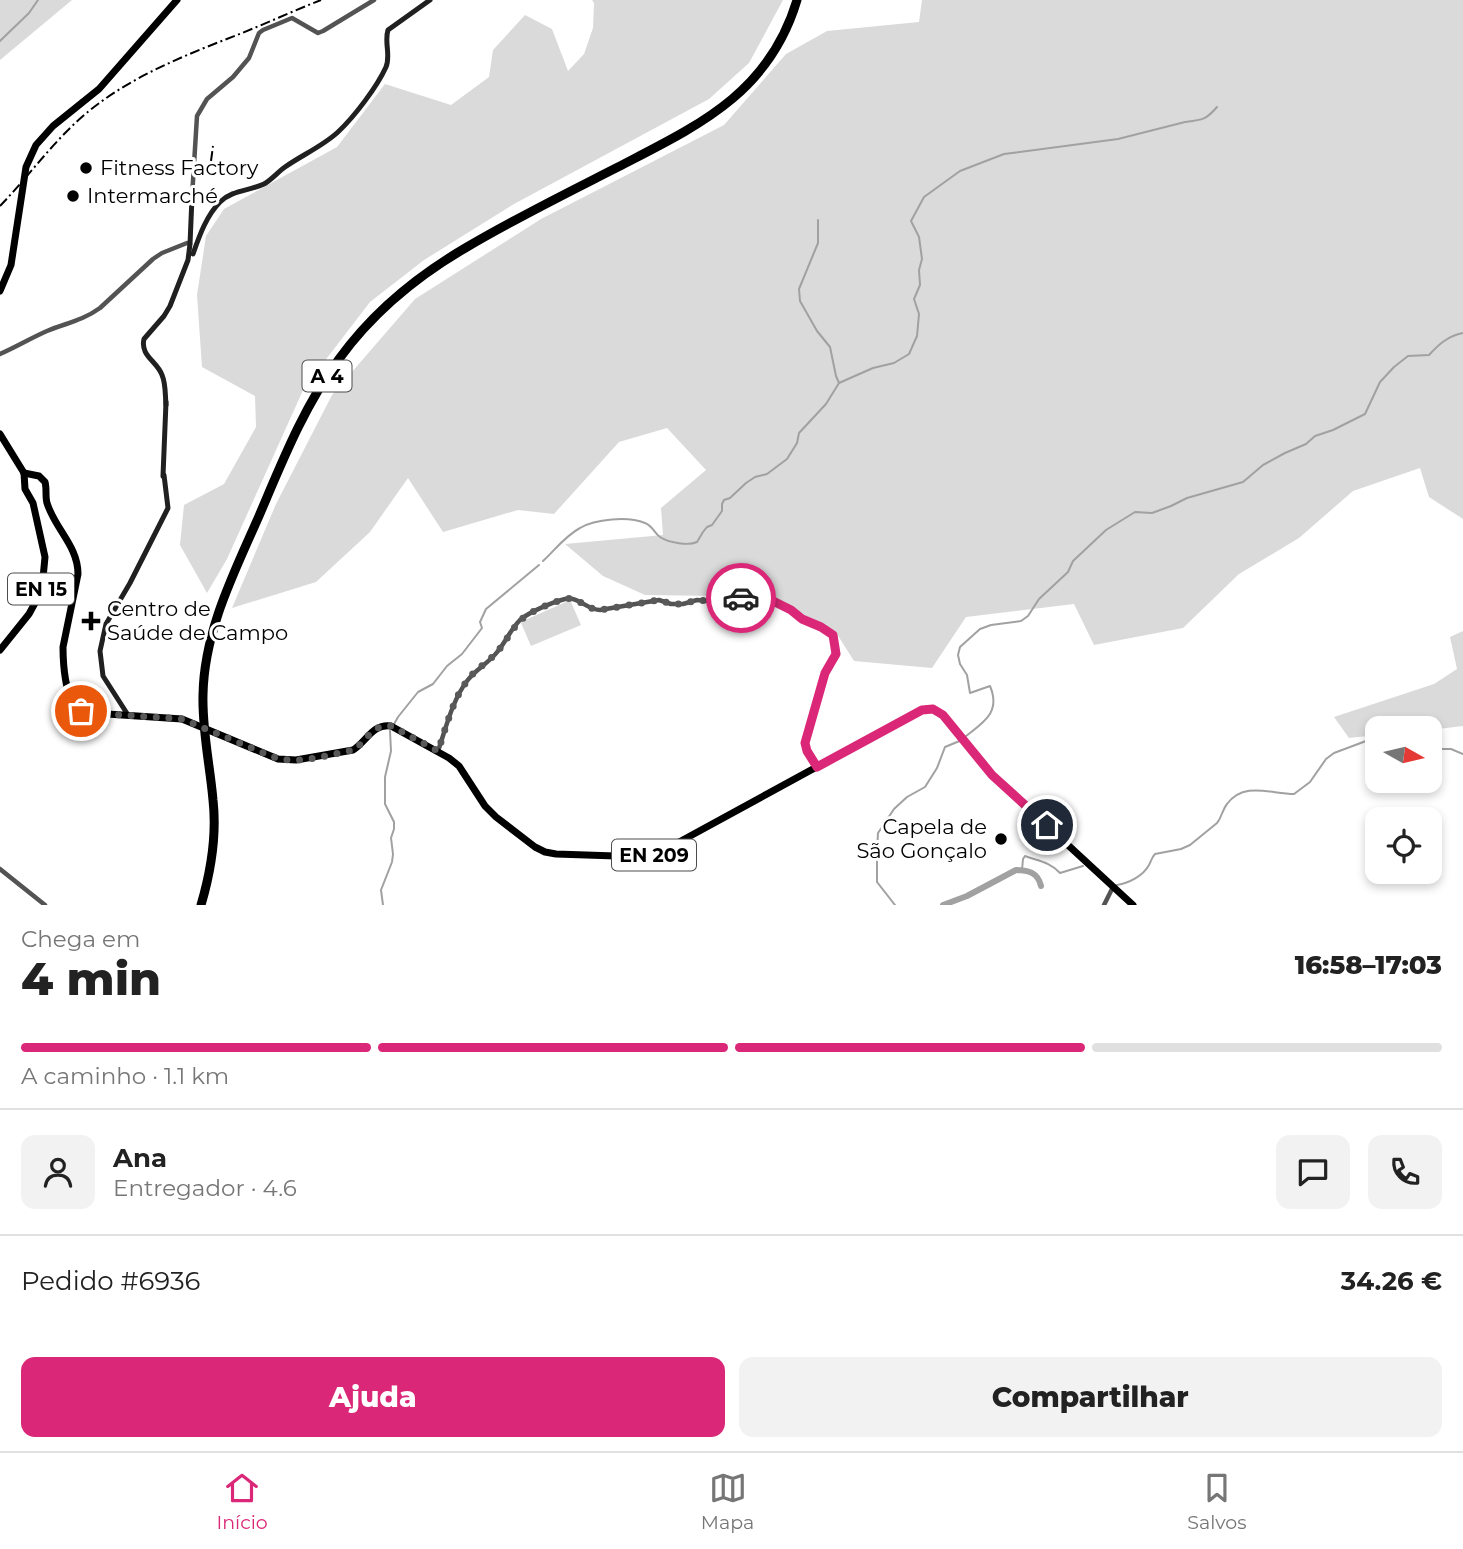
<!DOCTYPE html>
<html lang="pt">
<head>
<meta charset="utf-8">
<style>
  body { margin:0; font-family:Montserrat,sans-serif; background:#f2f2f2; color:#222; height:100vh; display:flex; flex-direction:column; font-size:26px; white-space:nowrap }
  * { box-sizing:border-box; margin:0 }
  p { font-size:23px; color:#767676 }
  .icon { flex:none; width:38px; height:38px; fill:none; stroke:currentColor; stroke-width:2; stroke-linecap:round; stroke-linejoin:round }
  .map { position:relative; height:905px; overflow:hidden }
  .details { display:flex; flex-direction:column; background:#fff; flex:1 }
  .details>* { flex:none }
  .needle { width:46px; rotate:98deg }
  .fabs { position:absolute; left:1365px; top:716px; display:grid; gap:14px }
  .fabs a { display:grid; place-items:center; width:77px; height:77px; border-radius:14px; background:#fff; box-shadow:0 4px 10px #0003; font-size:35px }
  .pin { position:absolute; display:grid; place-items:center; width:60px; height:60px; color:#fff; margin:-30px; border:4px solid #fff; border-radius:50%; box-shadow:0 2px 7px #0007 }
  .courier { position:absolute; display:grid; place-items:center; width:70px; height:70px; margin:-35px; border:5px solid #db2777; border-radius:50%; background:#fff; color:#222; box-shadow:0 2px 9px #0007 }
  .headline em { font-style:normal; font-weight:800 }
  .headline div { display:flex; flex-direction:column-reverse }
  .headline { display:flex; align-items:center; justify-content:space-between; height:119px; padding:0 21px }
  h1 { font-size:46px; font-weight:800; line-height:52px }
  .bar { display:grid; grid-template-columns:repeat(4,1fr); gap:10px 7px; align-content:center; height:84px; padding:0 21px }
  .bar i { height:9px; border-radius:5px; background:#e0e0e0 }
  .bar .current { background:#db2777 }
  .bar p { grid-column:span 4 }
  .line { display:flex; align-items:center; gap:18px; padding:0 21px; border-top:2px solid #e0e0e0 }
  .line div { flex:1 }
  .round { display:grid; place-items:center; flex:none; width:74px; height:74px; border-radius:14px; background:#f2f2f2 }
  .cta { display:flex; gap:14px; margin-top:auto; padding:14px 21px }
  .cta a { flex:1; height:80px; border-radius:14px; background:#db2777; color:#fff; font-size:28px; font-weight:800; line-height:80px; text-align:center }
  .cta a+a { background:#f2f2f2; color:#222 }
  .dock { display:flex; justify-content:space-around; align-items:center; height:98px; border-top:2px solid #e0e0e0; background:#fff; font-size:19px; color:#767676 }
  .dock a { display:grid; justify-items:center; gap:4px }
  .dock .current { color:#db2777 }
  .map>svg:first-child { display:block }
  .green { fill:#dadada }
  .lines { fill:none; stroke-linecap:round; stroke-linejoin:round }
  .stream { stroke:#a1a1a1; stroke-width:2 }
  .river { stroke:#a1a1a1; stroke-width:6 }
  .tertiary { stroke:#535353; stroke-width:4.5 }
  .secondary { stroke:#202020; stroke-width:5 }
  .primary { stroke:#000; stroke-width:7 }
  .motorway { stroke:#000; stroke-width:9 }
  .rail { stroke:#000; stroke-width:2; stroke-dasharray:10 3.5 2 3.5; stroke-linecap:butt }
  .done { stroke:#595959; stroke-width:7; stroke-dasharray:0 12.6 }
  .route { stroke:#db2777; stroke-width:9 }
  .poi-dot { fill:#000; stroke:#fff; stroke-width:2.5 }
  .labels { text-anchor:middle; stroke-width:6; stroke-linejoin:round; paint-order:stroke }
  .shield { fill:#fff; stroke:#4c4c4c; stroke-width:2 }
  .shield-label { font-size:19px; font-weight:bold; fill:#000 }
  .poi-label { font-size:21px; fill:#000; stroke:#fff; text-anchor:start }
</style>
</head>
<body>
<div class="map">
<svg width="1463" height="905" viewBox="0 0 1463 905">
  <rect width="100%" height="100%" fill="#fff"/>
  <g class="green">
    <path d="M0 0H72L0 60Z"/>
    <path d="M592 0H783L749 63 709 99 514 204 424 260 370 302 304 388 227 559 207 593 180 545 184 505 224 484 256 427 255 396 202 367 197 295 206 236 224 209 337 147 385 84 451 105 489 77 493 50 525 15 552 29 568 71 584 54 593 28 594 3Z"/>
    <path d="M922 0H1463V519L1429 497 1420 468 1353 491 1299 538 1239 574 1183 628 1094 645 1074 604 966 617 932 668 854 661 835 631 767 596 769 588 766 585H744L734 564 718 574 717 596 645 595 603 576 565 544 663 535 661 508 706 470 667 428 619 442 554 514 518 510 443 532 408 478 370 532 316 582 232 608 276 504 332 395 415 299 541 219 724 125 786 54 827 31 919 22Z"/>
    <path d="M568 601 571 602 581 625 531 646 521 623 523 621Z"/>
    <path d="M1463 631V726L1430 730V728H1377V735L1349 738 1334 717 1434 684 1457 669 1450 637Z"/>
  </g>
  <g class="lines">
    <g class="stream">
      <path d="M0 41 29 13 38 0"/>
      <path d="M818 220V243L799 289 800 301 817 331 830 347 836 376 839 383"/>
      <path d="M543 561C555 550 565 536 580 528 595 519 628 516 645 523 653 526 654 533 660 537 669 543 689 546 697 542L703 532 707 527 712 525 722 511V504L724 500 730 498 746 483 755 477 767 474 787 459 797 443 799 433 826 404 839 383 873 368 894 363 909 354 917 336 919 314 914 299 920 285 919 270 922 259 919 237 911 221 924 197 960 171 1004 154 1118 139 1185 122C1202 120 1206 120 1217 107"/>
      <path d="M393 726 398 717 418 692 433 684 447 666 462 654 482 628 480 622 486 609 539 565"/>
      <path d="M966 736C984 722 1001 712 990 686L970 693 967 675 960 664 958 655 960 647 980 629 991 625 1021 621 1028 616 1039 599 1068 572 1073 561 1106 530 1135 512 1152 513 1171 506 1187 498 1243 482 1263 465 1285 453 1306 444 1315 436 1333 430 1365 414 1380 382 1394 367 1408 356 1429 355C1439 344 1448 336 1463 333"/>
      <path d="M1430 749H1451L1463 754"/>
      <path d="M1022 870 1023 859 1025 856C1038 861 1050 862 1060 873L1083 866"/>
      <path d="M1117 885C1129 883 1143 876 1149 865 1151 861 1152 857 1155 854L1181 849 1190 845 1217 823C1222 817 1222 810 1227 804 1244 781 1271 794 1294 794L1310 782 1326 759 1334 753 1366 741 1377 742"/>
      <path d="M383 905 381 890 392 862 393 854 391 838 394 829V822L385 804V777L391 751 390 731"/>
      <path d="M895 905 877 882V850L878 833 894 809 907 797 925 787 937 768 945 747 962 740"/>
    </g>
    <path class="river" d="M943 905 967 896 1016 870C1029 870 1038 873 1041 886"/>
    <g class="tertiary">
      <path d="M192 197 197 116 207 99 233 77 249 58 259 33 263 30 292 18 318 33 323 31 374 0"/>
      <path d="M0 354C16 347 31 338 47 331 66 323 82 321 100 308L153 259 162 253 187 243 190 244"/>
      <path d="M438 751C446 728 452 701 467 681 476 669 489 663 498 651 506 641 511 629 520 620 529 612 553 602 565 599 578 596 587 610 600 610L659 600 671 604H683L697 600 729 603 752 594H759L791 610 802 619 821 627 833 635 836 654 825 673 805 742 806 749 817 767"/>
      <path d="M0 869 45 905"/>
      <path d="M1104 905 1113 887"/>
    </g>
    <g class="secondary">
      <path d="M193 254C199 237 206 216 220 202 232 190 249 191 264 184 271 180 278 172 285 167 302 155 323 146 338 132 354 117 377 87 386 67 391 55 384 42 388 30L430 0"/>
      <path d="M166 405C165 395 166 384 162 375 157 361 140 356 144 339L164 316 170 306 188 260 190 244 192 197"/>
      <path d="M163 476 166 402"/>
      <path d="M128 715 103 676 100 651 106 624 130 583 168 508 164 475"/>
    </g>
    <g class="primary">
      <path d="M0 291 11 265 26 167 36 145 53 126 99 89 177 0"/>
      <path d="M0 434 24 473 25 489 33 503 45 557 43 578 35 603 29 614 0 650"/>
      <path d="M24 473 39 476 45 482C47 489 45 496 47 503 55 529 78 546 78 574L63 647C63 663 65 697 77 708 81 712 87 712 92 713L182 719 278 759 296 760 353 750C366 742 373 723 391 726L449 758 459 766 485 806 496 817 535 847 545 852 556 854 646 857 659 853 921 710 933 709 943 715 992 775 1133 905"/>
    </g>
    <path class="motorway" d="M201 905C211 871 217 836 213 800 210 765 202 731 203 695 204 631 234 573 259 516 282 462 304 406 339 359 373 312 417 276 467 247 516 218 567 193 618 167 697 126 769 94 797 0"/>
    <g class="rail">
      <path d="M211 161 213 146"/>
      <path d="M0 206C28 177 52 143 83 116 127 78 183 56 237 35 265 24 293 11 321 0"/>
    </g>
  </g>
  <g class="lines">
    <path class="done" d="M81 711 92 713 182 719 271 756C295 766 328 755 353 750 366 742 373 723 391 726L438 751C446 728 452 701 467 681 476 668 489 662 498 651 506 641 512 629 521 620 529 612 553 602 565 599 578 596 587 610 600 610L659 600 671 604H683L697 600 729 603 741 598"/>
    <path class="route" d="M741 598 759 594 791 610 802 619 821 627 833 635 836 654 825 673 805 743 807 751 817 767 922 710 933 709 943 715 992 775 1047 825"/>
  </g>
  <g class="poi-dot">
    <circle cx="86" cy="168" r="7"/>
    <circle cx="73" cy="196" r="7"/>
    <path d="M87.5 610.5h7v7h7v7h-7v7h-7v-7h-7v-7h7z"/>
    <circle cx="1001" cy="839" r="7"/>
  </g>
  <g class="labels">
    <g class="shield">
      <rect x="302.5" y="360.5" width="49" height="31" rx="5"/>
      <rect x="8" y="573.5" width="66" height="31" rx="5"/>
      <rect x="612" y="839.5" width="84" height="31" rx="5"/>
    </g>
    <g class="shield-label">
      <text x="327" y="383">A 4</text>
      <text x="41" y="596">EN 15</text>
      <text x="654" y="862">EN 209</text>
    </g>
    <g class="poi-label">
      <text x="100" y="175">Fitness Factory</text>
      <text x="87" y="203">Intermarché</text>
      <text x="107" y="616">Centro de<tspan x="107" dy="24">Saúde de Campo</tspan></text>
      <text x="987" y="834" text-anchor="end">Capela de<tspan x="987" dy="24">São Gonçalo</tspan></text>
    </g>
  </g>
</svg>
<div class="fabs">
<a><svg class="needle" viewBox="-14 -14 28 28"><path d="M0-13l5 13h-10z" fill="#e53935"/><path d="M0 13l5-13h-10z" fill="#767676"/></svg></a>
<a><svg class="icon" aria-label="locate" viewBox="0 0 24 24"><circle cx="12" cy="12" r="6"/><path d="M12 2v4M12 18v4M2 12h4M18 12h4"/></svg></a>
</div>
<div class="pin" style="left:81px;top:711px;background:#ea580c"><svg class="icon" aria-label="bag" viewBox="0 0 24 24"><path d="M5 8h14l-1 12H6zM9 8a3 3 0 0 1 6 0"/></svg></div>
<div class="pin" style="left:1047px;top:825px;background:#1f2937"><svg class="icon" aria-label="home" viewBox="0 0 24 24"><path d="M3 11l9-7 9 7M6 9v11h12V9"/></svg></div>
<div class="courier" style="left:741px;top:598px"><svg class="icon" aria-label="car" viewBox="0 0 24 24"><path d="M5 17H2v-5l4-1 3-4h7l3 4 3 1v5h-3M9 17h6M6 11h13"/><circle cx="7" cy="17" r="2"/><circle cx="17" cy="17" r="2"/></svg></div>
</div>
<section class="details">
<div class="headline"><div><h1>4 min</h1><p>Chega em</p></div><em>16:58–17:03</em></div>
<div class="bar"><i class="current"></i><i class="current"></i><i class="current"></i><i></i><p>A caminho · 1.1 km</p></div>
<div class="line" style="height:126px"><a class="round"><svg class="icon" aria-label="person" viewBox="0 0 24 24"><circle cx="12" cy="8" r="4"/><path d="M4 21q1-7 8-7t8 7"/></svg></a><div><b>Ana</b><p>Entregador · 4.6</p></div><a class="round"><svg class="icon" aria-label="chat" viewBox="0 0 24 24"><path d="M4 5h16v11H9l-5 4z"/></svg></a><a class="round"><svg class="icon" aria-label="phone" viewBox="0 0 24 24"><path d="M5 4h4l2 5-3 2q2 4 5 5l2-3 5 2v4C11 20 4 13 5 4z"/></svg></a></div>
<div class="line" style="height:91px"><div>Pedido #6936</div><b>34.26 €</b></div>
<div class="cta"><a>Ajuda</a><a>Compartilhar</a></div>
</section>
<nav class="dock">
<a class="current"><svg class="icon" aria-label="home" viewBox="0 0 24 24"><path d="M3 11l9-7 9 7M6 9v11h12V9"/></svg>Início</a>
<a><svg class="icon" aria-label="map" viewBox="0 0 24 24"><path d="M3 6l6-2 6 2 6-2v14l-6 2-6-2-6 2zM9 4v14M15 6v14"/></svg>Mapa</a>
<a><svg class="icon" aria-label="saved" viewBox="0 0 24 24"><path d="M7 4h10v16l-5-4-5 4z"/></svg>Salvos</a>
</nav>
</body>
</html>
